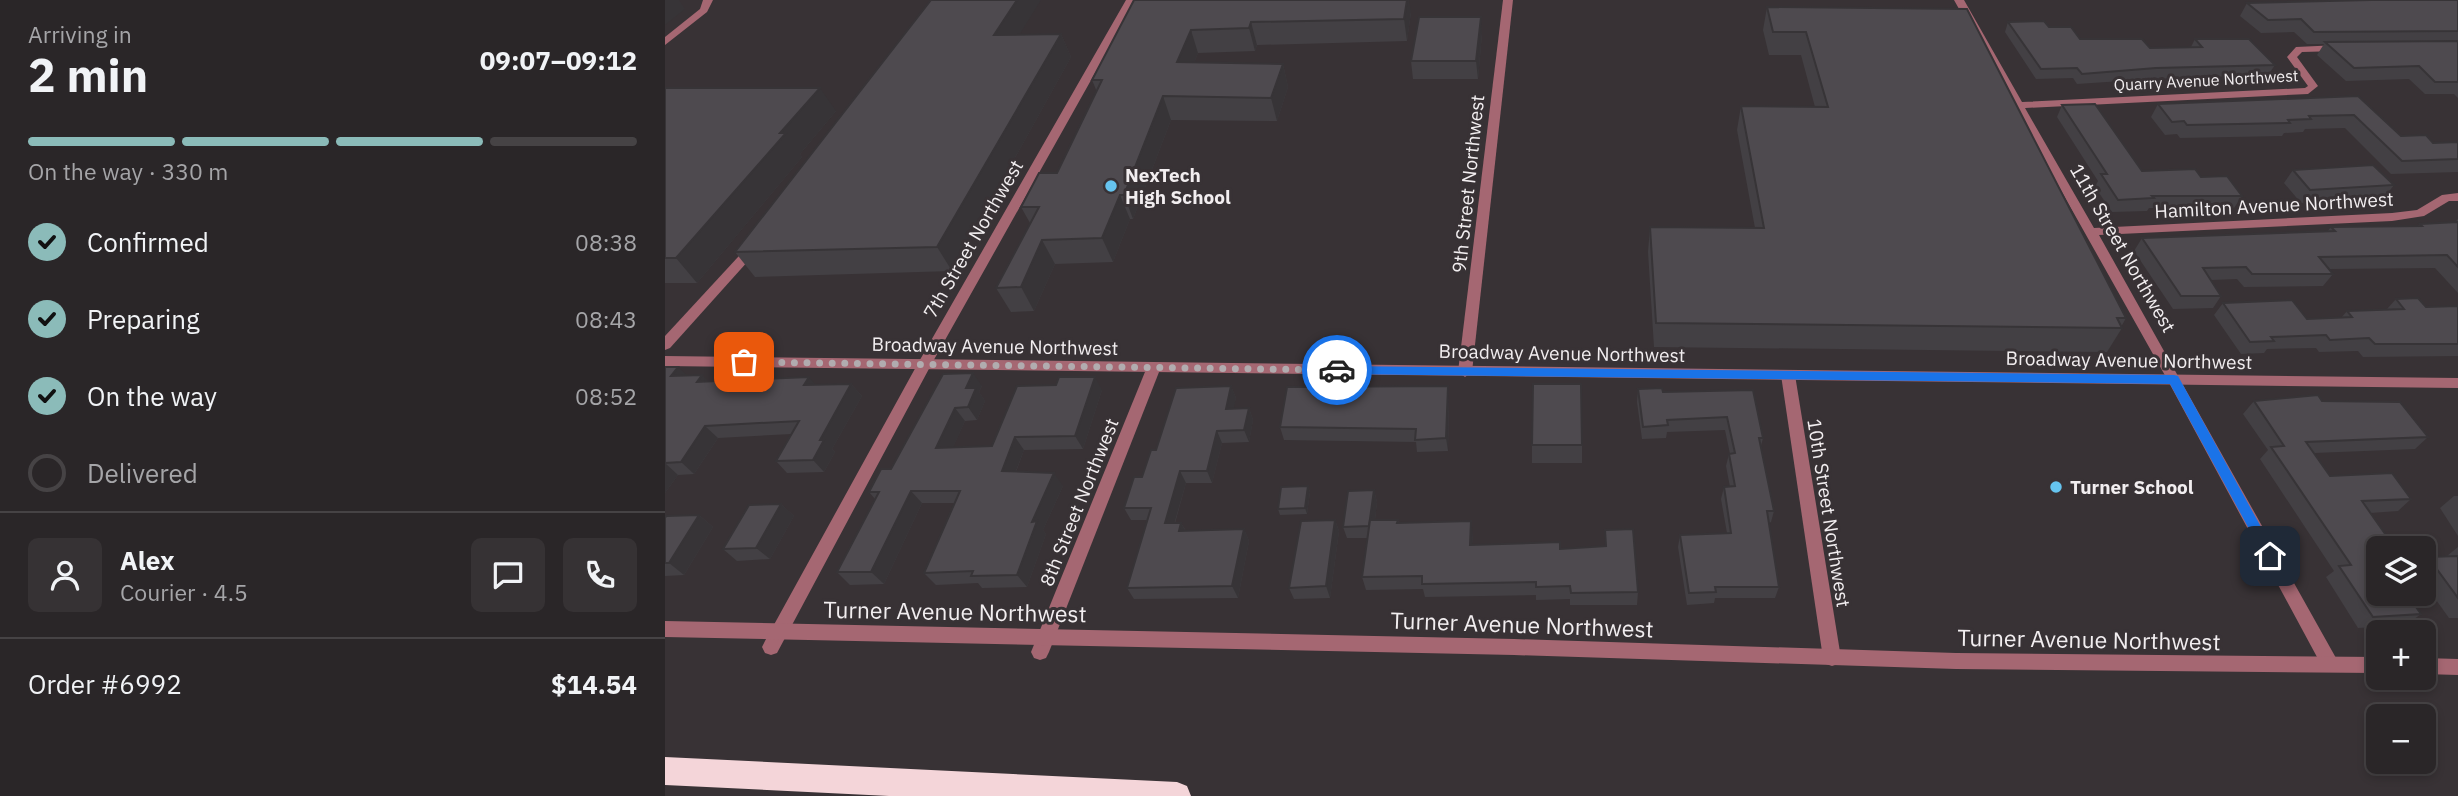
<!DOCTYPE html>
<html lang="en">
<head>
<meta charset="utf-8">
<style>
  body { margin:0; font-family:"IBM Plex Sans",sans-serif; background:#363234; color:#f1f3f6; height:100vh; display:flex; flex-direction:column; font-size:26px; white-space:nowrap }
  * { box-sizing:border-box; margin:0 }
  p { font-size:23px; color:#a5a5a8 }
  .icon { flex:none; width:38px; height:38px; fill:none; stroke:currentColor; stroke-width:2; stroke-linecap:round; stroke-linejoin:round }
  .map { position:relative; flex:1; overflow:hidden }
  .details { display:flex; flex-direction:column; background:#2a2628; width:665px }
  .details>* { flex:none }
  .controls { position:absolute; left:1701px; top:536px; display:grid; gap:14px }
  .controls a { display:grid; place-items:center; width:70px; height:70px; border-radius:10px; background:#2a2628; box-shadow:0 4px 10px #0003,0 0 0 2px #464345; font-size:35px }
  .pin { position:absolute; display:grid; place-items:center; width:60px; height:60px; color:#fff; margin:-30px; border-radius:14px; box-shadow:0 4px 10px #0006 }
  .courier { position:absolute; display:grid; place-items:center; width:70px; height:70px; margin:-35px; border:5px solid #1a73e8; border-radius:50%; background:#fff; color:#222; box-shadow:0 2px 9px #0007 }
  .headline em { font-style:normal; font-weight:800 }
  .headline div { display:flex; flex-direction:column-reverse }
  .headline { display:flex; align-items:center; justify-content:space-between; height:119px; padding:0 28px }
  h1 { font-size:46px; font-weight:800; line-height:52px }
  .bar { display:grid; grid-template-columns:repeat(4,1fr); gap:10px 7px; align-content:center; height:84px; padding:0 28px }
  .bar i { height:9px; border-radius:5px; background:#464345 }
  .bar .active { background:#8bbbb9 }
  .bar p { grid-column:span 4 }
  .line { display:flex; align-items:center; gap:18px; padding:0 28px; border-top:2px solid #464345 }
  .line div { flex:1 }
  .round { display:grid; place-items:center; flex:none; width:74px; height:74px; border-radius:10px; background:#363234 }
  ol { padding:0 28px; list-style:none }
  li { display:flex; align-items:center; gap:21px; height:77px }
  li p { margin-inline-start:auto }
  li .icon { padding:7px; border-radius:50%; background:#8bbbb9; color:#111; stroke-width:4 }
  li:last-child { color:#a5a5a8 }
  li i { width:38px; height:38px; border:4px solid #464345; border-radius:50% }
  main { display:flex; flex:1; min-height:0 }
  .map>svg:first-child { display:block }
  .lines { fill:none; stroke-linecap:round; stroke-linejoin:round }
  .minor { fill:#a56772; fill-rule:evenodd }
  .tertiary { fill:#a56772; fill-rule:evenodd }
  .motorway { fill:#f4d5d9; fill-rule:evenodd }
  .wall { fill:#434044 }
  .shaded-wall { fill:#373437 }
  .building { fill:#4e4a4f; stroke:#373437; stroke-width:2 }
  .route { fill:#1a73e8 }
  .done { stroke:#b1acaf; stroke-width:7; stroke-dasharray:0 12.6 }
  .poi-dot { fill:#66c4ef; stroke:#383235; stroke-width:2.5 }
  .labels { text-anchor:middle; stroke-width:6; stroke-linejoin:round; paint-order:stroke }
  .far-street-label { font-size:16px; fill:#f2eef0; stroke:#383235 }
  .poi-label { font-size:19px; font-weight:bold; fill:#f2eef0; stroke:#383235; text-anchor:start }
  .street-label { font-size:19px; fill:#f2eef0; stroke:#383235 }
  .near-street-label { font-size:23px; fill:#f2eef0; stroke:#383235 }
</style>
</head>
<body>
<main>
<section class="details">
<div class="headline"><div><h1>2 min</h1><p>Arriving in</p></div><em>09:07–09:12</em></div>
<div class="bar"><i class="active"></i><i class="active"></i><i class="active"></i><i></i><p>On the way · 330 m</p></div>
<ol>
<li><svg class="icon" aria-label="check" viewBox="0 0 24 24"><path d="M5 12l5 5 9-10"/></svg>Confirmed<p>08:38</p></li>
<li><svg class="icon" aria-label="check" viewBox="0 0 24 24"><path d="M5 12l5 5 9-10"/></svg>Preparing<p>08:43</p></li>
<li><svg class="icon" aria-label="check" viewBox="0 0 24 24"><path d="M5 12l5 5 9-10"/></svg>On the way<p>08:52</p></li>
<li><i></i>Delivered</li>
</ol>
<div class="line" style="height:126px"><a class="round"><svg class="icon" aria-label="person" viewBox="0 0 24 24"><circle cx="12" cy="8" r="4"/><path d="M4 21q1-7 8-7t8 7"/></svg></a><div><b>Alex</b><p>Courier · 4.5</p></div><a class="round"><svg class="icon" aria-label="chat" viewBox="0 0 24 24"><path d="M4 5h16v11H9l-5 4z"/></svg></a><a class="round"><svg class="icon" aria-label="phone" viewBox="0 0 24 24"><path d="M5 4h4l2 5-3 2q2 4 5 5l2-3 5 2v4C11 20 4 13 5 4z"/></svg></a></div>
<div class="line" style="height:91px"><div>Order #6992</div><b>$14.54</b></div>
</section>
<div class="map">
<svg width="1793" height="796" viewBox="0 0 1793 796">
  <rect width="100%" height="100%" fill="#383235"/>
  <g class="lines">
    <g class="minor">
      <path d="M38 0H48L42 12 0 45V37L35 9Z"/>
      <path d="M461 0H471L266 365 112 653 106 655 100 653 97 647 100 641 252 365Z"/>
      <path d="M838 0H848L807 372 800 377 793 372Z"/>
      <path d="M1289 0H1299L1357 102 1640 88 1643 86 1622 57 1631 47 1674 45 1679 48 1674 51 1637 52 1632 57 1653 86 1643 94 1360 108 1429 228 1727 213 1752 210 1777 195 1793 193V201H1784L1759 216 1727 221 1434 235 1671 658 1674 664 1671 670 1665 672 1659 670 1502 379Z"/>
      <path d="M489 362 496 367 384 652 381 658 375 660 369 658 366 652 482 367Z"/>
      <path d="M1123 370 1130 375 1176 658 1173 664 1167 666 1161 664 1158 658 1116 375Z"/>
    </g>
    <g class="tertiary">
      <path d="M89 243 93 244 95 247 93 250 5 348 0 350V336L85 244Z"/>
      <path d="M0 356 1793 378V388L0 366Z"/>
      <path d="M0 621 849 639 1291 653 1713 657V673L1291 669 849 655 0 637Z"/>
      <path d="M1759 658 1793 659V675L1759 674Z"/>
    </g>
    <path class="motorway" d="M0 757 512 782 522 786 526 796H224L0 785Z"/>
  </g>
  <g class="wall">
    <path d="M469 0 746 12 742 41 592 45 590 51 533 53 529 63 618 64 623 87 612 121 506 120 468 219H465L448 262 390 264 369 311 346 312 331 288 365 223 356 207 392 173 432 92 427 80Z"/>
    <path d="M1686 0H1793V98L1789 94H1760L1744 79 1681 81 1652 55 1659 44H1642L1629 32 1596 33 1575 16 1582 3 1687 1Z"/>
    <path d="M1102 7 1302 9 1461 318 1456 327 1457 328 1442 352 989 347 983 252 985 227 1090 228 1072 130 1076 106 1150 107 1136 55H1104L1098 30Z"/>
    <path d="M1343 22 1384 27 1415 39 1485 48 1526 47 1530 39 1610 65 1603 75 1486 79 1412 84 1408 78 1371 79 1340 32Z"/>
    <path d="M354 34H396L406 57 287 271 90 277 70 252Z"/>
    <path d="M817 34 813 79H748L746 61Z"/>
    <path d="M0 88 171 111 135 154 137 157 32 283H0Z"/>
    <path d="M1693 96 1736 136 1768 143 1793 142V172L1726 174 1680 128 1640 129 1638 132 1619 133 1617 136 1515 138 1512 134 1500 135 1486 117 1493 104Z"/>
    <path d="M1397 105 1477 171 1536 177 1577 196 1569 208H1484L1482 211 1447 212 1430 187 1433 181 1392 117Z"/>
    <path d="M1628 170 1729 185 1719 198 1636 203 1619 183Z"/>
    <path d="M1793 219V293L1770 268 1664 269 1668 274 1658 286 1579 287 1572 279 1546 280 1556 296 1548 308 1508 309 1469 251 1477 238 1662 232 1666 227 1753 226 1755 224 1790 222Z"/>
    <path d="M1731 299 1761 307 1793 306V356L1698 357 1693 351 1654 352 1651 348 1602 349 1599 353 1576 354 1549 315 1558 303 1642 319 1676 318 1682 311 1722 309Z"/>
    <path d="M0 367 22 375 43 381 151 385 186 384 197 396 167 449 170 452 159 472 122 473 111 461 127 434 53 438 29 474 13 475 0 493Z"/>
    <path d="M278 374 317 386 314 392 320 401 312 420 300 421 288 447 327 446 437 390 418 449 359 450 351 472 398 486 378 530 381 534 362 587 317 588 313 583 271 585 259 573 289 503H257L219 584 185 585 172 572 210 499 204 492 226 469Z"/>
    <path d="M566 386 571 398 568 408H584L588 420 584 442 557 443 547 483H521L510 523H516L521 531 579 529 584 541 573 598 469 599 462 588 482 520H466L459 508 491 450Z"/>
    <path d="M973 389 998 392 1088 390 1098 438 1096 446 1109 511 1106 522 1104 523 1114 587 1110 598H1050L1049 603 1022 605 1013 547 1015 535 1062 533 1056 499 1059 487H1065L1061 466 1064 454H1065L1060 430 1002 432 1001 438 977 439 972 402Z"/>
    <path d="M784 399 783 451 752 452 751 442 619 440 615 427Z"/>
    <path d="M1589 401H1657L1763 437 1750 449 1649 453 1665 476 1746 499 1733 511 1705 513 1713 548V593L1756 614 1741 625 1693 628 1661 577 1669 571 1595 459 1603 450 1578 414Z"/>
    <rect x="867" y="445" width="50" height="18"/>
    <path d="M643 486 645 492 642 514 615 515 613 509Z"/>
    <path d="M709 490 712 502 710 520H733L734 523 808 534 807 545 895 549 940 547V530L973 592 972 605H905V599L871 600V595L760 597 758 589 701 590 697 577 703 538H682L678 527Z"/>
    <path d="M1789 496H1793V536L1775 508Z"/>
    <path d="M116 504 129 516 105 559 72 561 58 549Z"/>
    <path d="M34 515 48 527 19 575 0 576V518Z"/>
    <path d="M670 520 674 531 665 598 629 599 624 588Z"/>
    <path d="M1793 547V618H1784L1759 583V561L1763 557 1782 556Z"/>
  </g>
  <g class="shaded-wall">
    <path d="M0 0H14L20 9 0 25Z"/>
    <path d="M352 0H376L340 58 329 35Z"/>
    <path d="M742 0H744L746 12 742 41 739 19Z"/>
    <path d="M816 17 817 34 813 79 811 61Z"/>
    <path d="M586 22 592 45 590 51 584 28Z"/>
    <path d="M526 30 533 53 520 86 512 62Z"/>
    <path d="M396 34 406 57 287 271 272 247Z"/>
    <path d="M618 64 623 87 612 121 606 98Z"/>
    <path d="M155 88 171 111 135 154 137 157 32 283 11 258 115 133Z"/>
    <path d="M498 96 506 120 468 219 459 195Z"/>
    <path d="M455 195 465 219 448 262 437 238Z"/>
    <path d="M377 240 390 264 369 311 356 287Z"/>
    <path d="M13 367 26 379 6 376Z"/>
    <path d="M308 373 317 386 314 392 320 401 312 420 303 407 301 388Z"/>
    <path d="M37 375 49 387 32 382Z"/>
    <path d="M144 377 154 389 139 385Z"/>
    <path d="M430 377 437 390 418 449 410 436Z"/>
    <path d="M186 384 197 396 167 449 170 452 159 472 148 460 155 440Z"/>
    <path d="M566 386 571 398 566 421 561 409Z"/>
    <path d="M783 386 784 399 783 451 781 438Z"/>
    <path d="M290 408 300 421 282 461 271 448Z"/>
    <path d="M584 408 588 420 584 442 579 430Z"/>
    <path d="M40 426 53 438 29 474 16 462Z"/>
    <path d="M552 431 557 443 547 483 542 471Z"/>
    <path d="M350 437 359 450 346 484 337 471Z"/>
    <path d="M0 463 13 475 0 493Z"/>
    <path d="M515 471 521 483 506 535 500 523Z"/>
    <path d="M389 473 398 486 378 530 381 534 362 587 352 575 367 522Z"/>
    <path d="M643 486 645 492 642 514 640 508Z"/>
    <path d="M709 490 712 502 708 538 705 526Z"/>
    <path d="M246 491 257 503 219 584 206 572Z"/>
    <path d="M116 504 129 516 105 559 91 548Z"/>
    <path d="M34 515 48 527 19 575 4 563Z"/>
    <path d="M670 520 674 531 665 598 661 586Z"/>
    <path d="M806 521 808 534 807 558 805 545Z"/>
    <path d="M516 523 523 535 514 531Z"/>
    <path d="M579 529 584 541 573 598 567 586Z"/>
  </g>
  <g class="building">
    <path d="M266 0H352L329 35 396 34 272 247 70 252Z"/>
    <path d="M469 0H742L739 19 586 22 584 28 526 30 512 62 618 64 606 98 498 96 459 195H455L437 238 377 240 356 287 331 288 374 207H356L374 173H392L437 80H427Z"/>
    <path d="M1706 0H1793V31L1649 32 1636 19 1603 20 1582 3Z"/>
    <path d="M1102 7 1302 9 1461 318H1452L1457 328 991 323 985 227 1099 228 1076 106 1163 107 1141 32H1108Z"/>
    <path d="M754 17H816L811 61H746Z"/>
    <path d="M1379 21 1384 27H1406L1415 39H1477L1485 48 1537 47 1530 39H1584L1610 65 1491 68 1417 74 1412 68 1376 69 1343 22Z"/>
    <path d="M1793 41V82H1770L1754 66 1689 68 1660 42Z"/>
    <path d="M0 88H155L115 133H121L11 258H0Z"/>
    <path d="M1693 96 1736 136 1761 135 1768 143 1793 142V159L1737 161 1689 115 1644 116 1646 119 1623 120 1625 123 1522 125 1519 121 1507 122 1493 104Z"/>
    <path d="M1430 104 1477 171 1530 169 1536 177 1562 176 1577 196H1487L1489 198 1453 200 1436 174H1442L1397 105Z"/>
    <path d="M1708 165 1729 185 1645 190 1628 170Z"/>
    <path d="M1793 222V267L1782 255 1654 257 1668 274H1587L1581 267 1538 268 1556 296H1516L1477 238 1670 231 1666 227 1757 226 1755 224Z"/>
    <path d="M1753 298 1761 307 1793 306V344H1710L1704 338 1665 340 1661 335 1606 337 1609 341 1585 342 1558 303 1627 300 1642 319 1687 317 1682 311 1739 309 1731 299Z"/>
    <path d="M0 367H13L6 376 37 375 32 382 144 377 139 385 186 384 155 440H159L148 460 111 461 134 421 40 426 16 462 0 463Z"/>
    <path d="M308 373 301 388H311L303 407 290 408 271 448 327 446 352 386 391 385 394 377H430L410 436 350 437 337 471 389 473 367 522 372 521 352 575 306 576 308 571 259 573 295 491H246L206 572H172L214 492H204L216 469H226L278 374Z"/>
    <path d="M868 384H916L917 445H867Z"/>
    <path d="M566 386 561 409 584 408 579 430 552 431 542 471H515L500 523H516L514 531 579 529 567 586 462 588 486 508H459L469 477H477L486 450H491L511 388Z"/>
    <path d="M783 386 781 438 750 440 751 429 615 427 622 387Z"/>
    <path d="M997 388 998 392 1088 390 1098 438H1094L1109 511H1102L1114 587H1050L1051 592 1024 593 1015 535 1066 533 1059 487 1070 486 1064 454 1070 453 1062 417 1002 420 1003 425 978 427 973 389Z"/>
    <path d="M1653 395 1657 401 1735 402 1763 437 1641 442 1665 476 1727 473 1746 499 1697 501 1730 548H1713V551H1712L1713 553V593H1741L1756 614 1708 617 1674 566 1686 565 1606 447 1619 446 1589 401Z"/>
    <path d="M643 486 640 508 613 509 616 487Z"/>
    <path d="M709 490 704 526 678 527 683 491Z"/>
    <path d="M116 504 91 548 58 549 84 505Z"/>
    <path d="M34 515 4 563H0V518L1 516Z"/>
    <path d="M670 520 661 586 624 588 636 521Z"/>
    <path d="M705 520H733L732 523 806 521 805 545 895 542V549L941 546 940 530 968 529 973 592 906 593 905 586 871 587V582L757 584V576L697 577Z"/>
    <path d="M1793 556V598L1763 557Z"/>
  </g>
  <path class="route" d="M672 366 1509 375 1513 376 1612 556 1605 562 1601 560 1505 384 672 374 666 370Z"/>
  <g class="lines">
    <path class="done" d="M79 362 672 370"/>
  </g>
  <g class="poi-dot">
    <circle cx="446" cy="186" r="7"/>
    <circle cx="1391" cy="487" r="7"/>
  </g>
  <g class="labels">
    <g class="far-street-label">
      <text transform="translate(1541 80) rotate(-3)" y="6">Quarry Avenue Northwest</text>
    </g>
    <g class="poi-label">
      <text x="460" y="182">NexTech<tspan x="460" dy="22">High School</tspan></text>
      <text x="1405" y="494">Turner School</text>
    </g>
    <g class="street-label">
      <text transform="translate(803 184) rotate(-84)" y="7">9th Street Northwest</text>
      <text transform="translate(1609 205) rotate(-3)" y="7">Hamilton Avenue Northwest</text>
      <text transform="translate(308 239) rotate(-60)" y="7">7th Street Northwest</text>
      <text transform="translate(1458 248) rotate(60)" y="7">11th Street Northwest</text>
      <text transform="translate(330 346) rotate(1)" y="7">Broadway Avenue Northwest</text>
      <text transform="translate(897 353) rotate(1)" y="7">Broadway Avenue Northwest</text>
      <text transform="translate(1464 360) rotate(1)" y="7">Broadway Avenue Northwest</text>
      <text transform="translate(414 502) rotate(-68)" y="7">8th Street Northwest</text>
      <text transform="translate(1164 513) rotate(81)" y="7">10th Street Northwest</text>
    </g>
    <g class="near-street-label">
      <text transform="translate(290 612) rotate(1)" y="8">Turner Avenue Northwest</text>
      <text transform="translate(857 625) rotate(2)" y="8">Turner Avenue Northwest</text>
      <text transform="translate(1424 640) rotate(1)" y="8">Turner Avenue Northwest</text>
    </g>
  </g>
</svg>
<div class="controls">
<a><svg class="icon" aria-label="layers" viewBox="0 0 24 24"><path d="M12 4l9 5-9 5-9-5zM3 14l9 5 9-5"/></svg></a>
<a>+</a>
<a>−</a>
</div>
<div class="pin" style="left:79px;top:362px;background:#ea580c"><svg class="icon" aria-label="bag" viewBox="0 0 24 24"><path d="M5 8h14l-1 12H6zM9 8a3 3 0 0 1 6 0"/></svg></div>
<div class="pin" style="left:1605px;top:556px;background:#1f2937"><svg class="icon" aria-label="home" viewBox="0 0 24 24"><path d="M3 11l9-7 9 7M6 9v11h12V9"/></svg></div>
<div class="courier" style="left:672px;top:370px"><svg class="icon" aria-label="car" viewBox="0 0 24 24"><path d="M5 17H2v-5l4-1 3-4h7l3 4 3 1v5h-3M9 17h6M6 11h13"/><circle cx="7" cy="17" r="2"/><circle cx="17" cy="17" r="2"/></svg></div>
</div>
</main>
</body>
</html>
